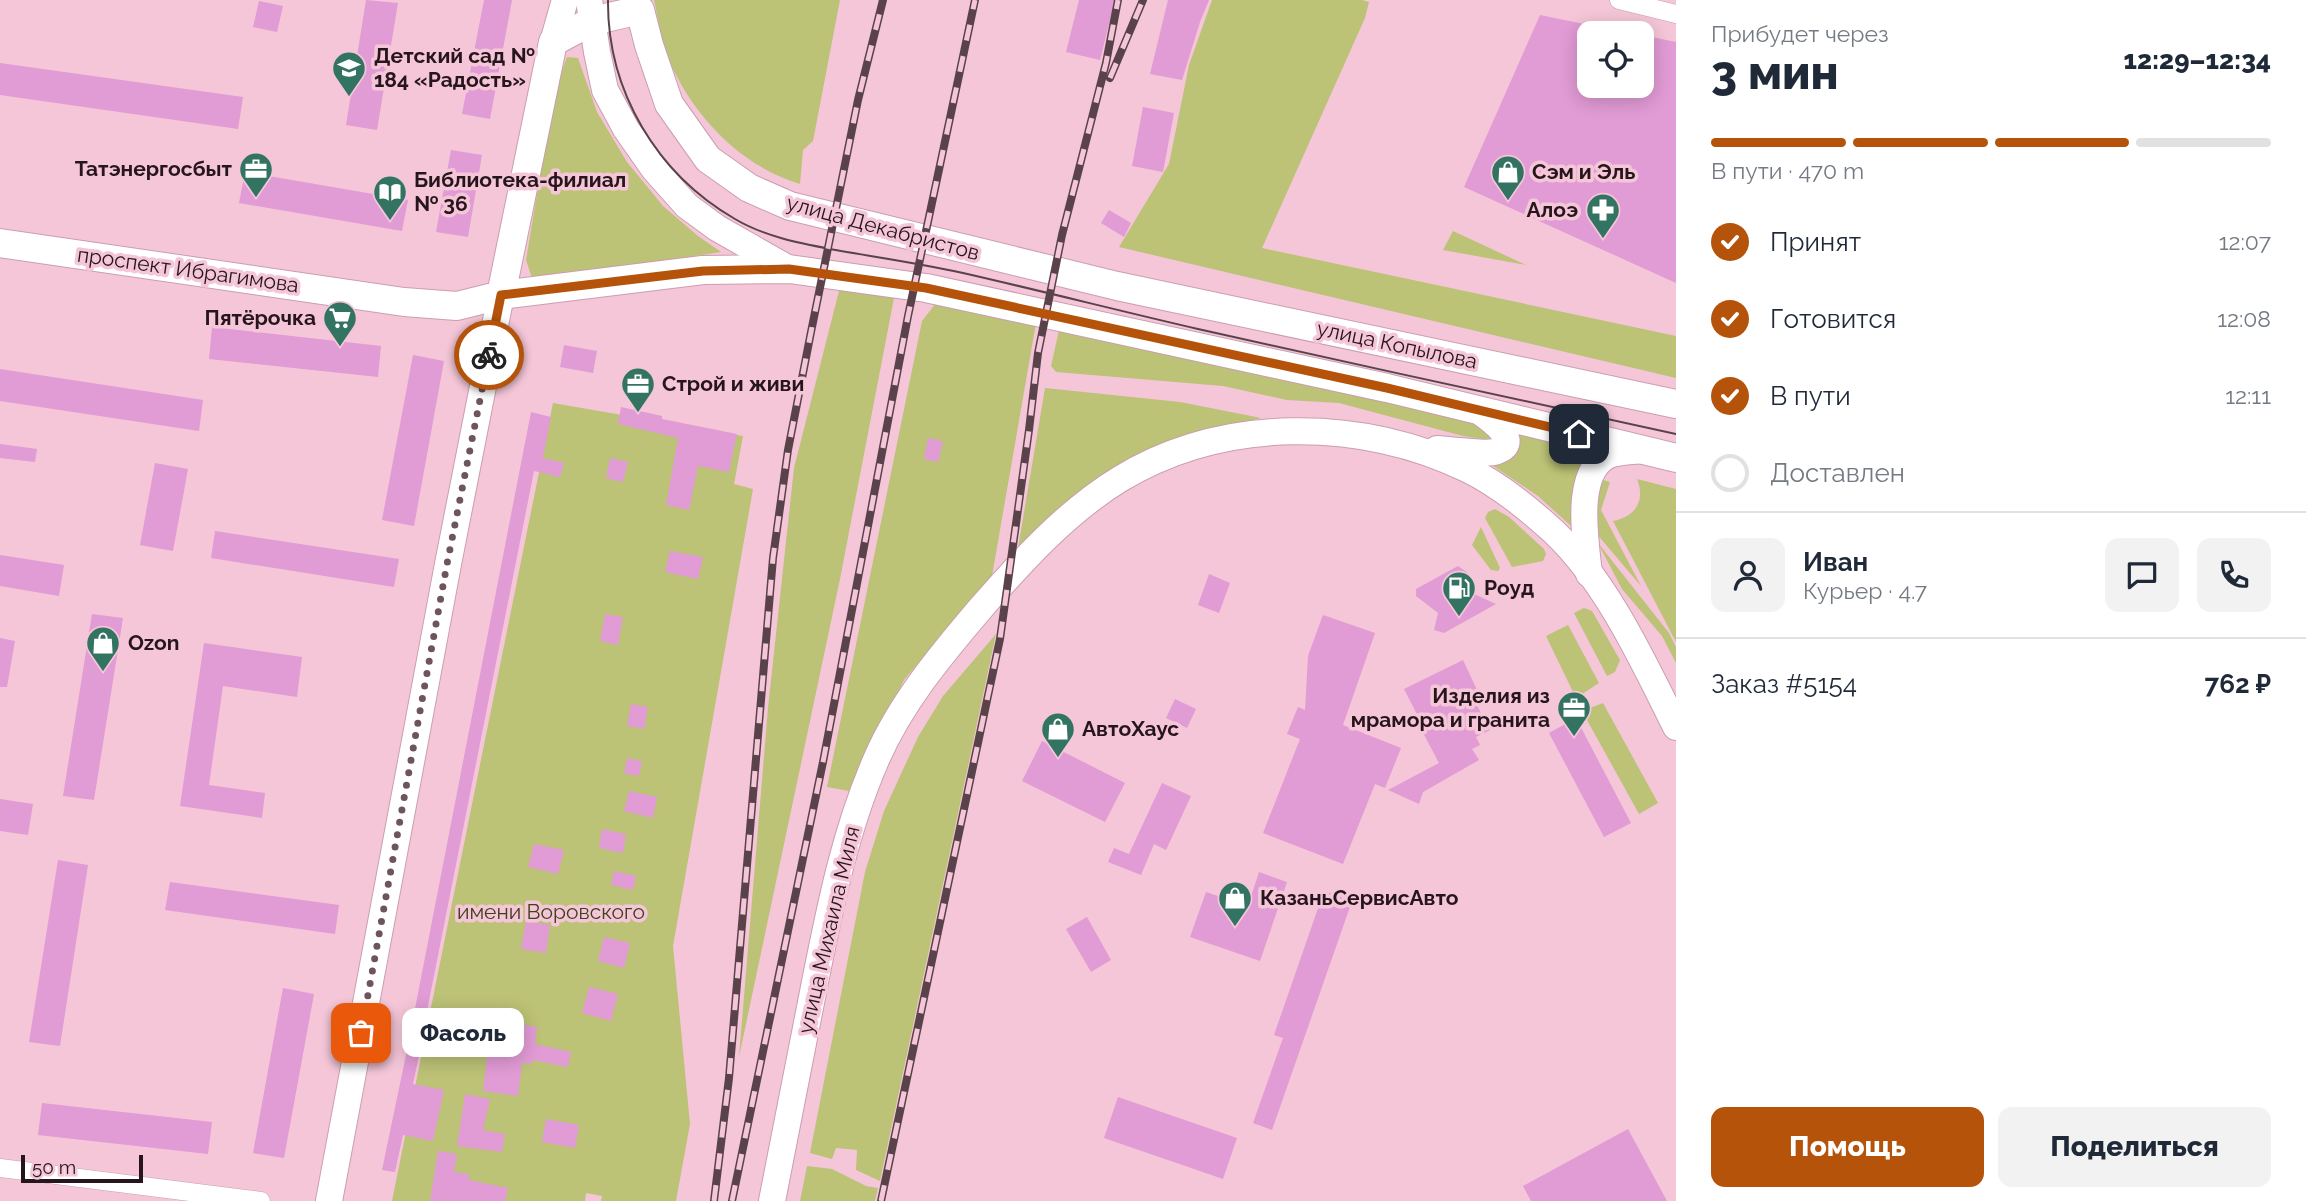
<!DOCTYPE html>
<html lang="ru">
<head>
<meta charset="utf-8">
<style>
  body { margin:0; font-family:Raleway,sans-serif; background:#f2f2f3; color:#1f2937; height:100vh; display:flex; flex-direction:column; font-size:26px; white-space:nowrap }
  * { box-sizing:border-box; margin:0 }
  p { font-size:23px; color:#747a83 }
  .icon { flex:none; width:38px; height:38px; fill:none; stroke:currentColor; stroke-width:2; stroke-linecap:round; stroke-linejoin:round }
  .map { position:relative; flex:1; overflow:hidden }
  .side { display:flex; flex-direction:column; background:#fff; width:630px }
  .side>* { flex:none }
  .fabs { position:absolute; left:1577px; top:21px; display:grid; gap:14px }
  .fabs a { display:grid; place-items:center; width:77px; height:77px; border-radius:14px; background:#fff; box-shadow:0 4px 18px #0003; font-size:35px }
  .scale { position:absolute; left:21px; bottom:18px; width:122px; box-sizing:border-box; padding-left:7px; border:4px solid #26161c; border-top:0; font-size:19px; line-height:24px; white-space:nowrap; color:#26161c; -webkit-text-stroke:5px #f4c6d8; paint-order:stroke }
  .pin { position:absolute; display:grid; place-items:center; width:60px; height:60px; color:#fff; margin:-30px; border-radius:14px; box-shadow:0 4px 10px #0006 }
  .courier { position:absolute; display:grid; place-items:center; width:70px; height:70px; margin:-35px; border:5px solid #b45309; border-radius:50%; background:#fff; color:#222; box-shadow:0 2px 9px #0007 }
  .bubble { position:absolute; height:49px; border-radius:14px; background:#fff; box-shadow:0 4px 18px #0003; font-size:23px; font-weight:800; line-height:49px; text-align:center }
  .overview em { font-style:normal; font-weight:800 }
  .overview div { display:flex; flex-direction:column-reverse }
  .overview { display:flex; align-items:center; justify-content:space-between; height:119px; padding:0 35px }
  h1 { font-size:46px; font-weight:800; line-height:52px }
  .bar { display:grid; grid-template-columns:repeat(4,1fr); gap:10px 7px; align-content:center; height:84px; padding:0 35px }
  .bar i { height:9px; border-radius:5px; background:#e0e1e3 }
  .bar .active { background:#b45309 }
  .bar p { grid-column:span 4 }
  .line { display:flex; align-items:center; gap:18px; padding:0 35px; border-top:2px solid #e0e1e3 }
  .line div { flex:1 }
  .round { display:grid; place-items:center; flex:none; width:74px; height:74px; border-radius:14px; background:#f2f2f3 }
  ol { padding:0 35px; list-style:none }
  li { display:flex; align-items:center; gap:21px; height:77px }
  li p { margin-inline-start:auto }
  li .icon { padding:7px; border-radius:50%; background:#b45309; color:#fff; stroke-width:4 }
  li:last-child { color:#747a83 }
  li i { width:38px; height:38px; border:4px solid #e0e1e3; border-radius:50% }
  .cta { display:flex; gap:14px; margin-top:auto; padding:14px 35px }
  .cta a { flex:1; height:80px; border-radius:14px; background:#b45309; color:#fff; font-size:28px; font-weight:800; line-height:80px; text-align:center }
  .cta a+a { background:#f2f2f3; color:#1f2937 }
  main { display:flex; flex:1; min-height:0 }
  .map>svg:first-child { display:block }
  .green { fill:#bcc276 }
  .building { fill:#e19bd5 }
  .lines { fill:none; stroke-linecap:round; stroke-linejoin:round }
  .street-casing { stroke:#ca9eb0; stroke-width:19 }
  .secondary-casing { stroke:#ca9eb0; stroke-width:28 }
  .primary-casing { stroke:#ca9eb0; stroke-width:30 }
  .street { stroke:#fff; stroke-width:18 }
  .secondary { stroke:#fff; stroke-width:26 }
  .primary { stroke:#fff; stroke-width:28 }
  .tram { stroke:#5a424b; stroke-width:2 }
  .rail-casing { stroke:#5a424b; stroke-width:8 }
  .rail { stroke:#f4c6d8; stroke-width:5; stroke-dasharray:16; stroke-linecap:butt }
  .done { stroke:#6e545e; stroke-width:7; stroke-dasharray:0 12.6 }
  .route { stroke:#b45309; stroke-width:9 }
  .labels { text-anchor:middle; stroke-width:7; stroke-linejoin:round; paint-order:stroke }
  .poi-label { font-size:21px; font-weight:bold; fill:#26161c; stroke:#f4c6d8; text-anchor:start }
  .street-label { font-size:21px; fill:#26161c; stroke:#f4c6d8 }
  .park-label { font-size:21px; fill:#3f411c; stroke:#f4c6d8 }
</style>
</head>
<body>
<main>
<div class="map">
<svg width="1676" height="1201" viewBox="0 0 1676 1201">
  <rect width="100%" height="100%" fill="#f4c6d8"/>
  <g class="green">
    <path d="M654 0H840L813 141 803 150 800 184C738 165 690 113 666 53 660 36 658 17 654 0Z"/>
    <path d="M1212 0H1362L1369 2 1365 18 1262 248 1676 336V378L1119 247 1169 164 1189 65Z"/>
    <path d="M567 57 578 58 597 112 627 162 663 206 698 236 721 252 533 281 526 260 554 92Z"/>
    <path d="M1453 231 1526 265 1443 250Z"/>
    <path d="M840 287 894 298 840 579 739 1057 768 708 794 468Z"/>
    <path d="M936 303 1036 323 992 576 904 680 849 791 827 787 922 321Z"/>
    <path d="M1060 326 1470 415 1495 441 1463 436 1339 403 1287 400 1223 386 1056 372 1051 366Z"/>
    <path d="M1045 388 1180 402 1261 418 1204 432 1017 554Z"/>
    <path d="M553 403 743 436 734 484 753 489 673 946 690 1124 676 1201H601L602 1196 586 1193 585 1201H392Z"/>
    <path d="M1518 430 1599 457 1581 535 1538 496 1474 453 1516 446 1520 435Z"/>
    <path d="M1597 478 1610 482 1601 510 1641 586 1590 526Z"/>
    <path d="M1637 479 1676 489V642L1613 521C1635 517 1646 501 1637 479Z"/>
    <path d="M1495 509 1509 517 1544 549 1546 554 1543 561 1512 567 1485 518 1488 512Z"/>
    <path d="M1481 527 1500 568 1498 571 1491 570 1472 545Z"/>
    <path d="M1598 543 1669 633 1676 647V663L1662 636 1622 589Z"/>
    <path d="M1584 608 1592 611 1620 660 1615 672 1607 676 1574 613Z"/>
    <path d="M1568 625 1599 683 1576 698 1546 636Z"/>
    <path d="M996 634 880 1181 856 1170 857 1150 836 1148 832 1159 810 1153 865 872 884 811 918 737 943 696Z"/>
    <path d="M1603 703 1658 803 1639 814 1582 711Z"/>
    <path d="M807 1166 832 1169 866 1186 878 1188 875 1201H800Z"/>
  </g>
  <g class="building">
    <path d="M366 0 398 3 377 130 346 125Z"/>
    <path d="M484 0H512L490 119 462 114Z"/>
    <path d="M1079 0H1115L1100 60 1066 52Z"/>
    <path d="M1168 0H1209L1200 22 1182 80 1150 74Z"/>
    <path d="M259 1 283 6 277 32 253 27Z"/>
    <path d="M1540 15 1589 25V86H1642V35L1676 42V283L1464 187Z"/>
    <path d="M0 63 243 97 238 129 0 95Z"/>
    <path d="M1143 107 1174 113 1163 172 1132 166Z"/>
    <path d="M451 150 482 155 468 237 436 232Z"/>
    <path d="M245 172 408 200 402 231 239 203Z"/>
    <path d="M1109 210 1131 223 1124 237 1101 223Z"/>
    <path d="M212 327 381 346 378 377 209 359Z"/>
    <path d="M564 345 597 351 593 373 560 367Z"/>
    <path d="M413 355 444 361 414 526 382 520Z"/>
    <path d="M0 369 203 400 199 431 0 401Z"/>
    <path d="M621 407 662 416V419L737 434 729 472 698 466 689 510 666 505 678 438 618 424Z"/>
    <path d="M531 412 551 417 543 458 564 463 560 477 534 471 424 1026 511 1040 513 1023 537 1027 535 1044 571 1052 568 1067 532 1060V1064L522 1063 518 1096 483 1091 487 1057 421 1046 413 1084 444 1090 433 1141 403 1135 395 1172 382 1170 407 1050Z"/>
    <path d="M928 438 943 441 938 462 924 459Z"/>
    <path d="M0 444 37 449 35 462 0 458Z"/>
    <path d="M610 458 628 462 623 482 606 478Z"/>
    <path d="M155 463 188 469 173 551 140 545Z"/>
    <path d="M215 531 399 559 394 587 211 558Z"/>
    <path d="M670 551 703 557 698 579 665 572Z"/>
    <path d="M0 555 64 565 59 596 0 586Z"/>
    <path d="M1458 566 1468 573 1467 582 1474 594 1496 604 1444 633 1434 630 1438 613 1416 596V589Z"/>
    <path d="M1209 574 1230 583 1219 613 1198 605Z"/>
    <path d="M92 614 123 618 94 800 63 796Z"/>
    <path d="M605 614 623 617 618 645 600 641Z"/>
    <path d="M1323 615 1375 633 1343 725 1401 748 1385 788 1375 784 1343 864 1263 833 1300 739 1287 734 1298 707 1305 710 1308 656Z"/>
    <path d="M0 638 15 641 7 687H0Z"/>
    <path d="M204 643 302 657 297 697 223 686 209 785 265 793 262 818 180 806Z"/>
    <path d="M1463 660 1478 692 1472 696 1490 730 1476 737 1480 745 1472 749 1479 760 1423 792 1419 804 1388 790 1439 763 1421 729 1424 728 1404 689Z"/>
    <path d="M1175 699 1196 709 1187 728 1166 718Z"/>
    <path d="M631 704 648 707 644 729 627 726Z"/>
    <path d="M1576 718 1631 823 1604 837 1549 733Z"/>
    <path d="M1042 741 1125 783 1105 822 1022 781Z"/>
    <path d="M627 758 642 761 639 776 624 773Z"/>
    <path d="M1162 783 1191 796 1166 850 1154 844 1141 875 1108 862 1114 848 1129 854Z"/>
    <path d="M629 791 657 797 653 818 624 811Z"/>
    <path d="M0 799 33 804 28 835 0 831Z"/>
    <path d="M602 829 626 834 623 853 599 848Z"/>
    <path d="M534 844 564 850 558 874 528 867Z"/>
    <path d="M58 860 88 865 60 1046 29 1042Z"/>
    <path d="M614 871 636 876 633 890 611 885Z"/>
    <path d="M1259 872 1287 882 1260 961 1190 937 1206 892 1248 906Z"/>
    <path d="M170 882 339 905 335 934 165 910Z"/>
    <path d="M1324 891 1352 901 1272 1130 1253 1123 1283 1038 1274 1035Z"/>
    <path d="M1087 917 1111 960 1091 972 1066 929Z"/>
    <path d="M526 921 550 925 546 953 521 949Z"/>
    <path d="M604 937 630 943 624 968 598 961Z"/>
    <path d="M589 987 618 994 611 1021 582 1013Z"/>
    <path d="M283 988 314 994 284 1158 253 1153Z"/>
    <path d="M465 1094 490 1099 483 1130 505 1134 502 1152 457 1146Z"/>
    <path d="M1118 1097 1237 1138 1223 1179 1104 1138Z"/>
    <path d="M42 1103 212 1122 208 1154 38 1135Z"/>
    <path d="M546 1119 579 1125 575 1148 542 1142Z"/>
    <path d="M1628 1129 1667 1201H1531L1523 1186Z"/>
    <path d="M438 1151 457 1154 454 1172 469 1174V1180L508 1188 505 1201H430Z"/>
  </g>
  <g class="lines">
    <g class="street-casing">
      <g id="street">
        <path d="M1619 0 1676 14"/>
        <path d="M0 1168 261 1201"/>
      </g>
    </g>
    <g class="secondary-casing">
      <g id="secondary">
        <path d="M589 0 597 52 605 90 626 129 654 169 687 206 717 228 789 269"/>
        <path d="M553 42 565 0"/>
        <path d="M1437 449C1449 450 1489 455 1497 451 1525 441 1484 415 1476 409"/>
        <path d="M1589 574C1586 543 1572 467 1612 454 1622 451 1634 451 1644 450"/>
        <path d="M329 1201 448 564 501 295"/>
        <path d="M772 1201C786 1128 801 1055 815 982 830 907 845 831 876 760 900 704 940 656 980 609 1021 562 1066 512 1120 479 1224 416 1360 418 1467 469 1498 484 1529 509 1554 532 1607 582 1644 663 1676 727"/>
      </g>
    </g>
    <g class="primary-casing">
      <g id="primary">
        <path d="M0 243 404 302 457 306 501 295 703 270 789 269 926 288 1387 388 1676 458"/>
        <path d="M501 295 553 42 592 21 640 10 649 45 669 104 708 159 749 188 790 206 1117 286 1676 404"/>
      </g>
    </g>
    <use href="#street" class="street"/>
    <use href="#secondary" class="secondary"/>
    <use href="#primary" class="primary"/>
    <path class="tram" d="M608 0C607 91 657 174 735 219 767 238 805 244 841 251 882 258 923 264 963 273 1042 291 1120 311 1198 329 1357 365 1517 399 1676 434"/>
    <g class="rail-casing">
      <g id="rail">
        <path d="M1110 78 1143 0"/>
        <path d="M714 1201 729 1078 773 558 788 450 811 332 858 100 883 0"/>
        <path d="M732 1201 823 762 908 316 975 0"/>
        <path d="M881 1201 1000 639 1029 430 1038 353 1062 235 1106 63 1118 0"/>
      </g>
    </g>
    <use href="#rail" class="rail"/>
  </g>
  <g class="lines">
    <path class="done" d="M361 1033 447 564 489 355"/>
    <path class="route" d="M489 355 501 295 703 271 789 269 926 288 1387 388 1579 434"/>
  </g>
  <defs>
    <g id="school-pin" transform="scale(1.75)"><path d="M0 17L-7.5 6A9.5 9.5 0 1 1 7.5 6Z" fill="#337362" stroke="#f4c6d8"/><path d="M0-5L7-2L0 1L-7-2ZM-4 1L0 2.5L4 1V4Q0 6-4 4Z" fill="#fff"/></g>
    <g id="office-pin" transform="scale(1.75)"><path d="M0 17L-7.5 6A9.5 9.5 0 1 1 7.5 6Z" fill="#337362" stroke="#f4c6d8"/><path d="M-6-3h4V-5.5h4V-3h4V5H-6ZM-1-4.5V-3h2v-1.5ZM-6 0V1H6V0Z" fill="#fff"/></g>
    <g id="shop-pin" transform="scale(1.75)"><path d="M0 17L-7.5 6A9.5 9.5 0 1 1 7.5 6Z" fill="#337362" stroke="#f4c6d8"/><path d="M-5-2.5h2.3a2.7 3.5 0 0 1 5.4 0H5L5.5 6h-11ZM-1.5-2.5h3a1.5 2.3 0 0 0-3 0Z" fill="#fff"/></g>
    <g id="library-pin" transform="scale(1.75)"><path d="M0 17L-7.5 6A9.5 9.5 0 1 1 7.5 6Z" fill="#337362" stroke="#f4c6d8"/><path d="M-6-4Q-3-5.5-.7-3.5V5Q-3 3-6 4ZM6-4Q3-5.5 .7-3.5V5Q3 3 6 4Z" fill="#fff"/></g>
    <g id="pharmacy-pin" transform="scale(1.75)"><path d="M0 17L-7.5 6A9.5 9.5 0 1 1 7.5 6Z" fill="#337362" stroke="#f4c6d8"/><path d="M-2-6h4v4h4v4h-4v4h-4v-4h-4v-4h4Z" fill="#fff"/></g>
    <g id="supermarket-pin" transform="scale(1.75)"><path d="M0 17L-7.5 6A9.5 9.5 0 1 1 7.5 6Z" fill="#337362" stroke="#f4c6d8"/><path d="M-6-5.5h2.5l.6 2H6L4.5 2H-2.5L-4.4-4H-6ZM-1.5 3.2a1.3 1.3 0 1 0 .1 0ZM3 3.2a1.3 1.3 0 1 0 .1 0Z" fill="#fff"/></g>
    <g id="fuel-pin" transform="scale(1.75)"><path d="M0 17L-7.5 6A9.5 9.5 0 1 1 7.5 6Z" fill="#337362" stroke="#f4c6d8"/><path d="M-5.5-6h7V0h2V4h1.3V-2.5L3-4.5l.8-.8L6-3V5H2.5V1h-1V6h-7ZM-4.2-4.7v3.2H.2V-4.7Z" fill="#fff"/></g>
  </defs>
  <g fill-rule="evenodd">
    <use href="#school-pin" x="349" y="68"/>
    <use href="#office-pin" x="256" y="169"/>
    <use href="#shop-pin" x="1508" y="172"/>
    <use href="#library-pin" x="390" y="192"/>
    <use href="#pharmacy-pin" x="1603" y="210"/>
    <use href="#supermarket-pin" x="340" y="318"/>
    <use href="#office-pin" x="638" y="384"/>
    <use href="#fuel-pin" x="1459" y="588"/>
    <use href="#shop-pin" x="103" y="643"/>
    <use href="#office-pin" x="1574" y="708"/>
    <use href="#shop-pin" x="1058" y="729"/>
    <use href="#shop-pin" x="1235" y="898"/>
  </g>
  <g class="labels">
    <g class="poi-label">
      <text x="374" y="63">Детский сад №<tspan x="374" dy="24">184 «Радость»</tspan></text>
      <text x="232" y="176" text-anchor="end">Татэнергосбыт</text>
      <text x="1532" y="179">Сэм и Эль</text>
      <text x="414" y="187">Библиотека-филиал<tspan x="414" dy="24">№ 36</tspan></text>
      <text x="1578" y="217" text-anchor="end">Алоэ</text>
      <text x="316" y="325" text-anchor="end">Пятёрочка</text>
      <text x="662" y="391">Строй и живи</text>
      <text x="1484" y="595">Роуд</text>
      <text x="128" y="650">Ozon</text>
      <text x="1550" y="703" text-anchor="end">Изделия из<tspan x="1550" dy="24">мрамора и гранита</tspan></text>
      <text x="1082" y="736">АвтоХаус</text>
      <text x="1260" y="905">КазаньСервисАвто</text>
    </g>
    <g class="street-label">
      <text transform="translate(883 228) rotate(15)" y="7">улица Декабристов</text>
      <text transform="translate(188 270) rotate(8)" y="7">проспект Ибрагимова</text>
      <text transform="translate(1397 345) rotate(12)" y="7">улица Копылова</text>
      <text transform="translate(829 930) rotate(-77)" y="7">улица Михаила Миля</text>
    </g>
    <g class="park-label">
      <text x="551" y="919">имени Воровского</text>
    </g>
  </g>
</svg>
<div class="fabs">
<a><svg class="icon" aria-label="locate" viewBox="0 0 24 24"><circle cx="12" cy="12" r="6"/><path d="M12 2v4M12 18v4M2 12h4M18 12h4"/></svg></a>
</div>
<div class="scale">50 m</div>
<div class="pin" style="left:361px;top:1033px;background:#ea580c"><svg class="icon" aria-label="bag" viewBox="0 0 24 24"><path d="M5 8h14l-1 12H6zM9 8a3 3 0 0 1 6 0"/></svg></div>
<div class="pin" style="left:1579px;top:434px;background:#1f2937"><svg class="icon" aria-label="home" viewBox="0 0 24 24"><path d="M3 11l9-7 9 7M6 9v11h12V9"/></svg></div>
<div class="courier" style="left:489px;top:355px"><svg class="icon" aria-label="bike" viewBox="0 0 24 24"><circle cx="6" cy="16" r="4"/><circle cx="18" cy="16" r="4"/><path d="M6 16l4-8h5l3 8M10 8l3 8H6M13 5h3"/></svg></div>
<div class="bubble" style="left:402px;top:1008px;width:122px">Фасоль</div>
</div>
<section class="side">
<div class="overview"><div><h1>3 мин</h1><p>Прибудет через</p></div><em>12:29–12:34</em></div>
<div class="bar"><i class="active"></i><i class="active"></i><i class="active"></i><i></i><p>В пути · 470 m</p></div>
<ol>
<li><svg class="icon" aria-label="check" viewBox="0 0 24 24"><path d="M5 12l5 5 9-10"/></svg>Принят<p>12:07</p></li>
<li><svg class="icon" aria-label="check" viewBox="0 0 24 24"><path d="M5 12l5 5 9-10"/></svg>Готовится<p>12:08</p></li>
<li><svg class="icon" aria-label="check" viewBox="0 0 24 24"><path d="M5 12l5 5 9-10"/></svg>В пути<p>12:11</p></li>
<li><i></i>Доставлен</li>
</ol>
<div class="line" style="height:126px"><a class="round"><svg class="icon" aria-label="person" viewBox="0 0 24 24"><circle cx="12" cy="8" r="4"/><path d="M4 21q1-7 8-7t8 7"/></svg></a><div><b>Иван</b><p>Курьер · 4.7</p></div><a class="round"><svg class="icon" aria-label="chat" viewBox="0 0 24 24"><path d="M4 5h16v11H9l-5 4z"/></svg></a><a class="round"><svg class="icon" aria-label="phone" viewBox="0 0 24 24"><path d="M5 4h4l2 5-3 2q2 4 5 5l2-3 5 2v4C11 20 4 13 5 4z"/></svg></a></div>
<div class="line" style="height:91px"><div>Заказ #5154</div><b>762 ₽</b></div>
<div class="cta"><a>Помощь</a><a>Поделиться</a></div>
</section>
</main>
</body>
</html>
